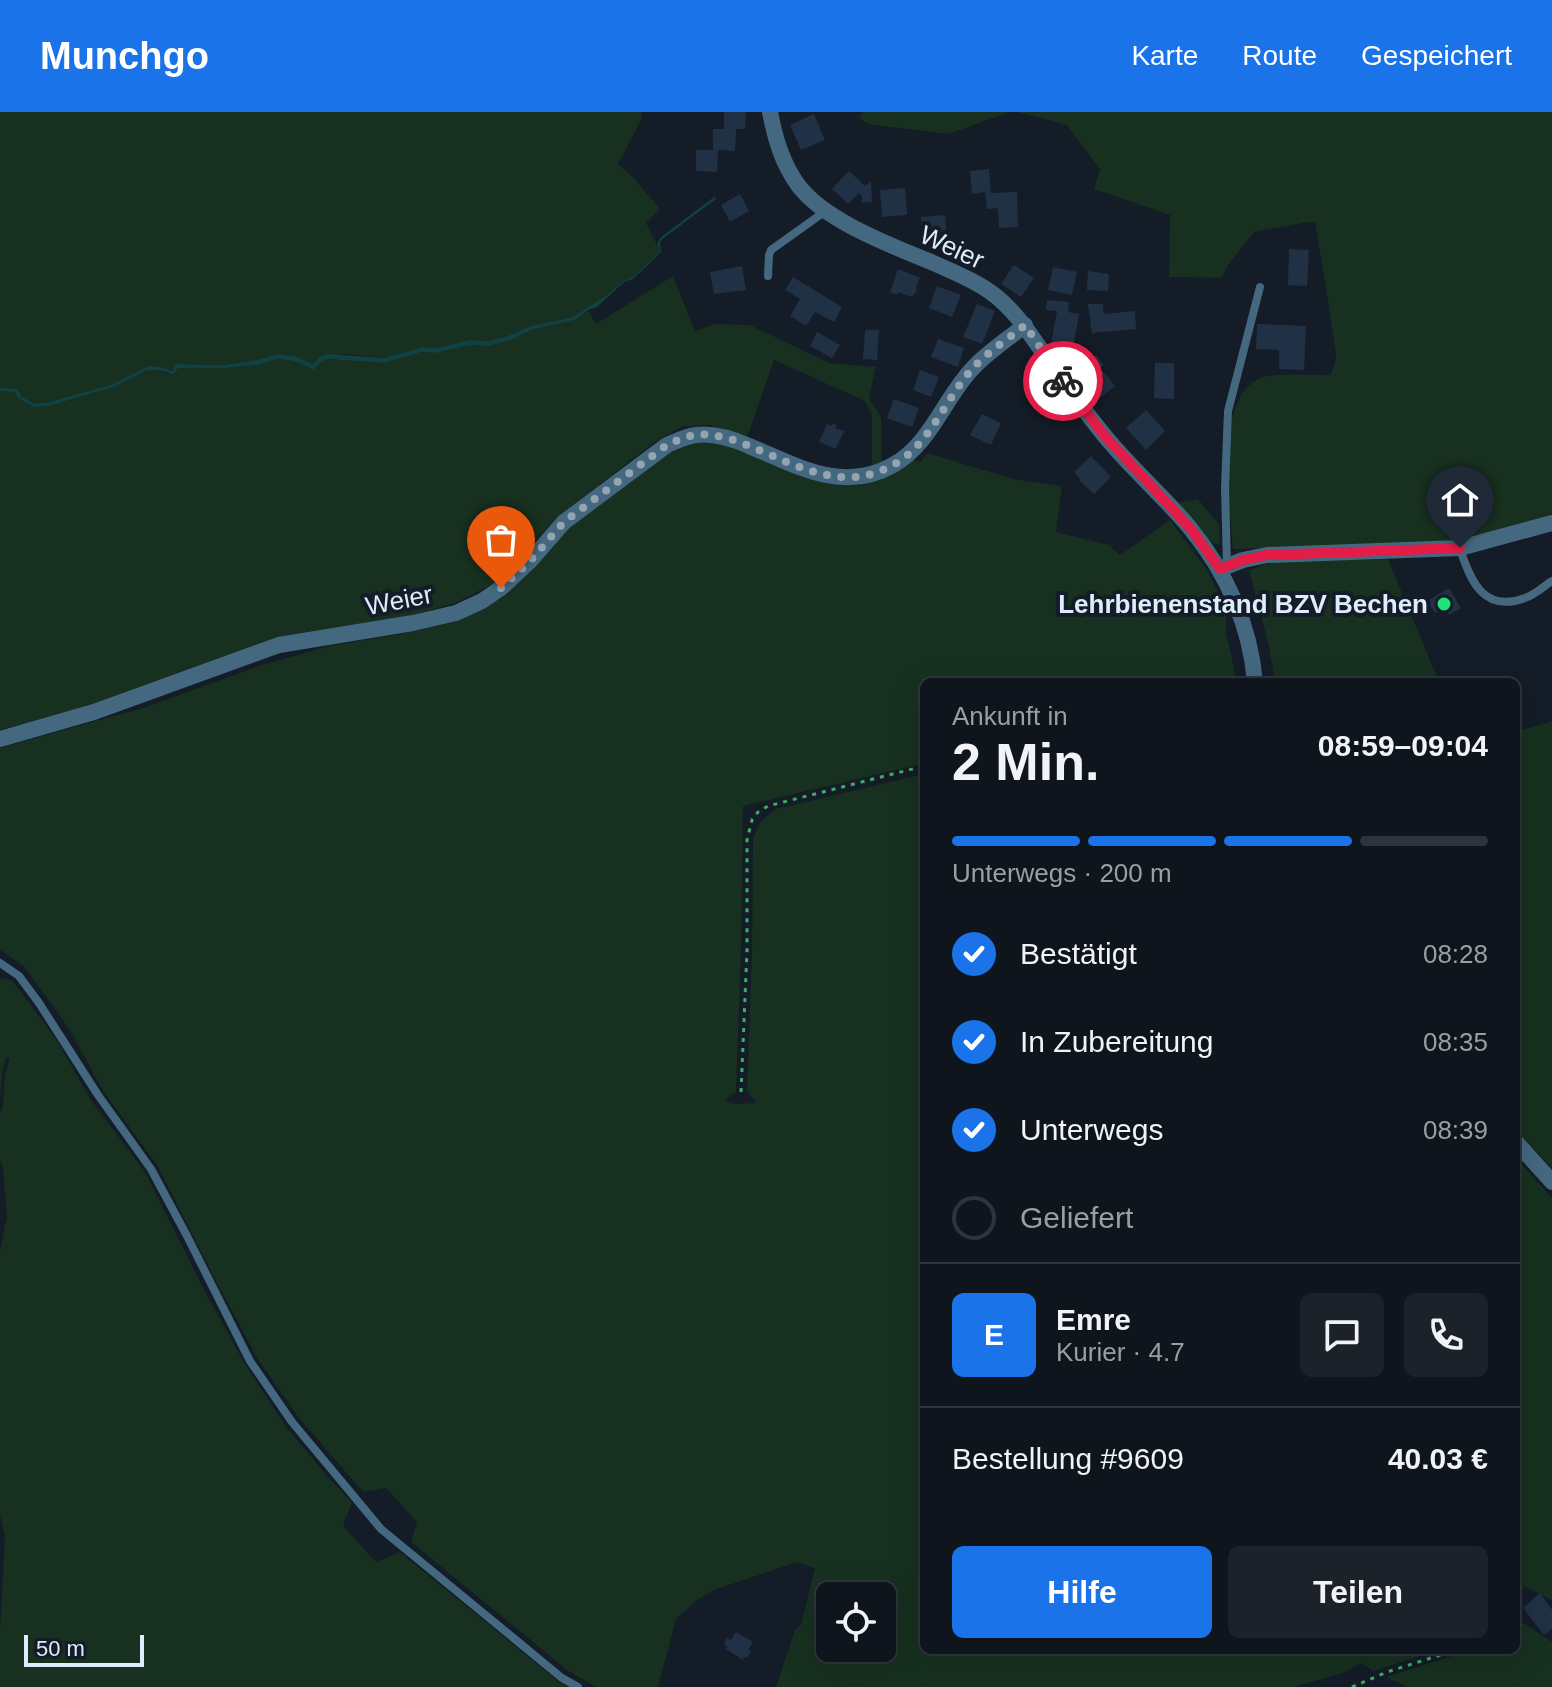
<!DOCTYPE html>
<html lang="de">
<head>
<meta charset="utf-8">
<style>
  body { margin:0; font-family:Helvetica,sans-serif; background:#1c222a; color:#f1f3f6; height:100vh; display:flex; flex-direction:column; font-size:30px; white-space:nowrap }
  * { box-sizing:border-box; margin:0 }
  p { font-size:26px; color:#9b9fa4 }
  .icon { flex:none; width:44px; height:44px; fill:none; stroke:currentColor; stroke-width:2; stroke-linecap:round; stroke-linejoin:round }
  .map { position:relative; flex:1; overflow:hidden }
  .side { position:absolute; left:920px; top:566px; width:600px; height:976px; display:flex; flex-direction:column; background:#0e151d; border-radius:12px; box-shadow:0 8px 32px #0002,0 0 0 2px #2e343b }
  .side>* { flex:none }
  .fabs { position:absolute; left:816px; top:1470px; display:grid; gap:16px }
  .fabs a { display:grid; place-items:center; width:80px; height:80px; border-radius:12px; background:#0e151d; box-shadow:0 8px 32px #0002,0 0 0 2px #2e343b; font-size:40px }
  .scale { position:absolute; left:24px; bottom:20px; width:120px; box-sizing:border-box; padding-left:8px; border:4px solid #ddedfb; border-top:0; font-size:22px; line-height:28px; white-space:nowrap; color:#ddedfb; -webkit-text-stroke:6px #131c27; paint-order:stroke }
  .pin { position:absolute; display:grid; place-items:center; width:68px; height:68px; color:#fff; margin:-82px -34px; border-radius:50% 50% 50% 0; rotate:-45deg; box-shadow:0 0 8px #0007 }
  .pin .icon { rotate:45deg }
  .courier { position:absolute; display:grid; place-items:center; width:80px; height:80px; margin:-40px; border:6px solid #e11d48; border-radius:50%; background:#fff; color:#222; box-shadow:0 2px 10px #0007 }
  .head em { font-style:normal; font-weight:700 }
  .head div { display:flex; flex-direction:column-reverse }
  .head { display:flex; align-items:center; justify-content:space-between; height:136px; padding:0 32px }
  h1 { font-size:52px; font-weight:700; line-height:60px }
  .bar { display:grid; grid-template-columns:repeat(4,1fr); gap:12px 8px; align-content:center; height:96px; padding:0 32px }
  .bar i { height:10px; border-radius:6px; background:#2e343b }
  .bar .active { background:#1a73e8 }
  .bar p { grid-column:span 4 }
  .line { display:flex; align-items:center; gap:20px; padding:0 32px; border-top:2px solid #2e343b }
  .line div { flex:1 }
  .round { display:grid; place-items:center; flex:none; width:84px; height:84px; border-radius:12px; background:#1c222a }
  ol { padding:0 32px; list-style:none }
  li { display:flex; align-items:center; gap:24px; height:88px }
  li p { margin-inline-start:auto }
  li .icon { padding:8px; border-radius:50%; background:#1a73e8; color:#fff; stroke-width:4 }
  li:last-child { color:#9b9fa4 }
  li i { width:44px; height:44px; border:4px solid #2e343b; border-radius:50% }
  .action { display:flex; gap:16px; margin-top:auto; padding:16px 32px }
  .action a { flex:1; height:92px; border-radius:12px; background:#1a73e8; color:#fff; font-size:32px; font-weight:700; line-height:92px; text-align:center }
  .action a+a { background:#1c222a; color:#f1f3f6 }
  header { display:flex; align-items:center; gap:48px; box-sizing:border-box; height:112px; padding:0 40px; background:#1a73e8; color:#fff }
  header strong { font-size:38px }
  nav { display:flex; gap:44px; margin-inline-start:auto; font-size:28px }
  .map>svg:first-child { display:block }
  .green { fill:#17301f; fill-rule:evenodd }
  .water { fill:#124141 }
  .building { fill:#213145 }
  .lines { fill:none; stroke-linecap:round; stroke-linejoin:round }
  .path { stroke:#40ac60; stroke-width:3; stroke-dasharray:4 6; stroke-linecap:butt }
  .service { stroke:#446880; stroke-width:8 }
  .minor { stroke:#446880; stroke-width:16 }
  .done { stroke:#96a4b1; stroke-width:8; stroke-dasharray:0 14.4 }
  .route { stroke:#e11d48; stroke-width:10 }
  .poi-dot { fill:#21e37a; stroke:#131c27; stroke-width:3 }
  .labels { text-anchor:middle; stroke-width:8; stroke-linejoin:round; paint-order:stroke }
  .street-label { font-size:26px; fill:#ddedfb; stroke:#131c27 }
  .poi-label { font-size:26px; font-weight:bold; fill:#ddedfb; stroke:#131c27; text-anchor:end }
</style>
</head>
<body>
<header>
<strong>Munchgo</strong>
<nav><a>Karte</a><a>Route</a><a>Gespeichert</a></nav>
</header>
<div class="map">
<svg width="1552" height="1575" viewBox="0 0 1552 1575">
  <rect width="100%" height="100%" fill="#131c27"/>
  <g class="green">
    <path d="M0 0H642L641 8 618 52 633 65 660 97 646 111 660 139 633 165 623 169 611 180 574 205 530 214 510 223 489 229 469 228 436 236 422 235 384 246 345 242 319 245 313 252 295 244 277 242 257 248 224 253 176 252 172 259 162 255 148 254 113 272 49 290 35 292 21 284 18 277 0 276Z"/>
    <path d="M863 0H1010L948 22 868 12 859 6Z"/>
    <path d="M1018 0H1552V407L1464 428 1428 432 1233 437C1230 396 1212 281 1263 265 1275 261 1315 263 1331 263L1335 250 1336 240 1315 109 1254 120 1228 153 1222 166 1169 165 1170 103 1094 77 1100 57 1067 13Z"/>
    <path d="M673 164 695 219 715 212 750 213 829 251 876 255 869 286 881 305 882 351 872 355V303L865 289 774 248 747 326 710 313 681 315 655 330 559 404 495 471 455 491 93 594 0 618V279L16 280 34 295 49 294 114 275 148 258H161L173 263 178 256H224L257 253 278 247 294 249 314 258 322 249 328 247 385 251 422 240 436 241 470 233 489 234 511 228 531 218 575 208 588 198 596 212Z"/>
    <path d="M695 328 733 333 809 365 913 347 921 350 927 341 1013 367 1062 374 1056 420 1109 433 1120 443 1170 408 1207 458 1226 495V520L1237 570H924V648L917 653 743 694 741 838 736 980 724 989 735 992 757 991 747 979 752 839 753 726 761 709 776 697 924 662V1538H1439L1373 1559 1361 1551 1345 1560 1294 1575H776L795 1518 801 1513 815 1456 797 1450 714 1478 697 1488 676 1507 658 1575H596L567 1558 411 1430 417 1410 386 1376 363 1380 299 1306 257 1246 215 1167 157 1053 103 979 70 918 24 854 0 838V636L146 595 262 553 329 534 412 520 461 508 502 485 581 404 669 337ZM830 1484H882V1536H830Z"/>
    <path d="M1198 387 1219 412 1220 433 1212 431 1177 391Z"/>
    <path d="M1388 447 1439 570H1275L1269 534 1249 458 1275 449Z"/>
    <path d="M1552 609V1056L1516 1018V620Z"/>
    <path d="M0 866 12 868 56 927 91 988 145 1060 203 1176 245 1252 287 1316 328 1365 352 1390 343 1414 376 1450 400 1440 559 1570 567 1575H0V1519L5 1424 0 1403V1139L7 1104 3 1056 0 1048V1001L3 993 5 963 10 946 6 945 2 962 0 988Z"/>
    <path d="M1516 1046 1552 1086V1488L1524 1474 1516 1496Z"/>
    <path d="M1516 1506 1552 1530V1575H1407L1386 1565 1471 1538H1516Z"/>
  </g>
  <path class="water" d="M714 85 716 87 661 128 660 132 661 140 633 167 624 170 597 195 588 198 575 208 531 218 511 228 489 234 470 233 436 241 422 240 385 251 328 247 322 249 314 258 294 249 278 247 257 253 224 256H178L174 263 161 258H148L114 275 49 294 34 295 18 286 15 280 0 279V276L18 277 21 284 35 292 49 290 113 272 148 254 162 255 172 259 176 252 224 253 257 248 277 242 295 244 313 252 319 245 327 242 384 246 422 235 436 236 469 228 489 229 510 223 530 214 573 205 611 180 623 169 633 165 660 139 657 132 660 126Z"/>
  <g class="building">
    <path d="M724 0H746L745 17H736L735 39 718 38 717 60 696 59V38H713V17H724Z"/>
    <path d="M814 2 825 28 801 38 790 13Z"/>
    <path d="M989 57 991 81 1017 80 1018 115 999 116 998 96 987 97 985 80 972 82 970 59Z"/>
    <path d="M849 59 865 74 871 69 872 90 862 91V84L859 81 848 92 832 77Z"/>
    <path d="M905 76 907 103 882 105 880 78Z"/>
    <path d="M740 82 749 99 730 110 721 93Z"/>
    <path d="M945 103 947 124 922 127 921 105Z"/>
    <path d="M1289 137 1309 138 1307 174 1288 173Z"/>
    <path d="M1014 153 1034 166 1021 185 1001 172Z"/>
    <path d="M742 154 746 178 714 182 710 160Z"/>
    <path d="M1053 155 1077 160 1072 183 1048 178Z"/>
    <path d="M898 157 920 166 916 176 917 179 912 185 898 180 897 183 890 180Z"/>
    <path d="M1088 159 1109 162 1108 179 1087 178Z"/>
    <path d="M793 165 842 195 834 210 815 200 806 214 790 204 800 187 785 178Z"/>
    <path d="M937 174 961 183 952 205 929 196Z"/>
    <path d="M1047 188 1069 190 1068 200 1079 202 1073 236 1051 232 1057 199 1046 198Z"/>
    <path d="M977 192 995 199 982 232 963 225Z"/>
    <path d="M1088 192H1103L1104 202 1135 199 1136 217 1092 221Z"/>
    <path d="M1257 212 1306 214 1304 258 1279 257V238L1256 237Z"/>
    <path d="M865 218H879L877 248 863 247Z"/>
    <path d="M817 220 840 233 832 246 810 234Z"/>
    <path d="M938 227 964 236 958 255 931 245Z"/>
    <path d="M1096 243 1104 253 1087 266 1079 255Z"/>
    <path d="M1155 251H1174V287L1154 286Z"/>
    <path d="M920 258 939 265 931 285 913 278Z"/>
    <path d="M1103 259 1115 274 1096 289 1084 274Z"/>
    <path d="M894 287 919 296 912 315 887 306Z"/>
    <path d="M1146 298 1165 319 1146 338 1126 316Z"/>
    <path d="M982 302 1001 311 991 333 970 323Z"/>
    <path d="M833 311 837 313 835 316 844 319 836 337 819 330 827 312 831 314Z"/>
    <path d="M1091 344 1111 365 1094 382 1079 368 1080 367 1074 360Z"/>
    <path d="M1449 476 1461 496 1449 503 1445 496 1435 501 1427 489Z"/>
    <path d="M1540 1481 1552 1498V1517L1544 1523 1523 1496Z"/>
    <path d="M736 1520 753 1530 748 1538 751 1540 747 1546 744 1545 743 1548 726 1537 727 1534 724 1532 727 1526 731 1528Z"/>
  </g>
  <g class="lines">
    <g class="path">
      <path d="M741 980 747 839V728L752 708 758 700 768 694 924 654"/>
      <path d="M1352 1575 1387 1560 1456 1538"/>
    </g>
    <g class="service">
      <path d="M768 164 769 143 771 138 827 98"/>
      <path d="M1460 437C1471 470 1484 501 1525 486 1535 483 1544 474 1552 469"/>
      <path d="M1227 453 1225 376 1228 299 1260 175"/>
      <path d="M0 851 19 864 39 891 98 983 151 1057 187 1124 250 1249 292 1310 381 1417 562 1566 578 1575"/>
    </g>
    <g class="minor">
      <path d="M770 0C775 26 782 51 798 73 825 110 896 135 938 153 958 162 980 171 997 185 1021 205 1035 230 1053 255 1068 277 1084 298 1100 318 1127 353 1162 382 1190 416 1226 460 1250 513 1255 570"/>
      <path d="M1220 457 1243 448 1267 443 1460 436 1552 411"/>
      <path d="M0 627 94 600 279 533 413 511 456 501 482 489 501 476 530 449 564 410 667 333C677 329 686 324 696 323 714 321 733 327 749 334 796 353 843 382 893 353 931 332 944 286 973 256 988 240 1008 227 1025 213"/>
      <path d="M1516 1030 1552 1070"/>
    </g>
  </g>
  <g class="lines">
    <path class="done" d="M501 476 530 449 564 410 667 333C676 329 686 324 696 323 714 321 733 327 749 334 797 353 842 382 893 353 931 332 945 287 973 256 988 240 1008 227 1025 213L1063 269"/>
    <path class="route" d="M1063 269 1103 322 1191 417 1220 457 1243 448 1267 443 1460 436"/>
  </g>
  <circle class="poi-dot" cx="1444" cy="492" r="8"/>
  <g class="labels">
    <g class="street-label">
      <text transform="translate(952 135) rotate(25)" y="9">Weier</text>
      <text transform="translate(399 488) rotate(-11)" y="9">Weier</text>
    </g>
    <g class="poi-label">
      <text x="1428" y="501">Lehrbienenstand BZV Bechen</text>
    </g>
  </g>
</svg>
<div class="fabs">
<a><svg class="icon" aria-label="locate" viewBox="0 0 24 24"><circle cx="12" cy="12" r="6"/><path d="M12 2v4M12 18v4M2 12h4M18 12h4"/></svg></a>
</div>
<div class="scale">50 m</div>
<div class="pin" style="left:501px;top:476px;background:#ea580c"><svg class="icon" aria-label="bag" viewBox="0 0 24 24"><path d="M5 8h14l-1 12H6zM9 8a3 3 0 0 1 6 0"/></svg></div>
<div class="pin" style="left:1460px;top:436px;background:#1f2937"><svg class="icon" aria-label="home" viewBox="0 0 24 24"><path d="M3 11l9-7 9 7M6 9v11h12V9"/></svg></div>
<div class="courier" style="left:1063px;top:269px"><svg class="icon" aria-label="bike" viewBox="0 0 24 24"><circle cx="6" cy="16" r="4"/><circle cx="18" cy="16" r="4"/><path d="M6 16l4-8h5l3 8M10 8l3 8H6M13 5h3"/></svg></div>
<section class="side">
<div class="head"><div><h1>2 Min.</h1><p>Ankunft in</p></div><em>08:59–09:04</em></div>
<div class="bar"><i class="active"></i><i class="active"></i><i class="active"></i><i></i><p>Unterwegs · 200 m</p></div>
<ol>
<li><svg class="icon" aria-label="check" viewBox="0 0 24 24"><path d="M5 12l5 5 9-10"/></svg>Bestätigt<p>08:28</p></li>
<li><svg class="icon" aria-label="check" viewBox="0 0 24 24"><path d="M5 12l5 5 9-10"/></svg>In Zubereitung<p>08:35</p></li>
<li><svg class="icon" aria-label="check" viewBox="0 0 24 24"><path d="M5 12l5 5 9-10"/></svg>Unterwegs<p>08:39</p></li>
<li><i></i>Geliefert</li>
</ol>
<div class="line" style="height:144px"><b class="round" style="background:#1a73e8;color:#fff">E</b><div><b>Emre</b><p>Kurier · 4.7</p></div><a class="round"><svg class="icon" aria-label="chat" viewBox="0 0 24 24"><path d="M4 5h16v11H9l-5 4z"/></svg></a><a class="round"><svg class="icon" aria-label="phone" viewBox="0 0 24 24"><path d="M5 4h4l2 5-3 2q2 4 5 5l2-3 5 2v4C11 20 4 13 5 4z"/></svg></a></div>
<div class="line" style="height:104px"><div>Bestellung #9609</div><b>40.03 €</b></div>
<div class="action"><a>Hilfe</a><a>Teilen</a></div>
</section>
</div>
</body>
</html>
